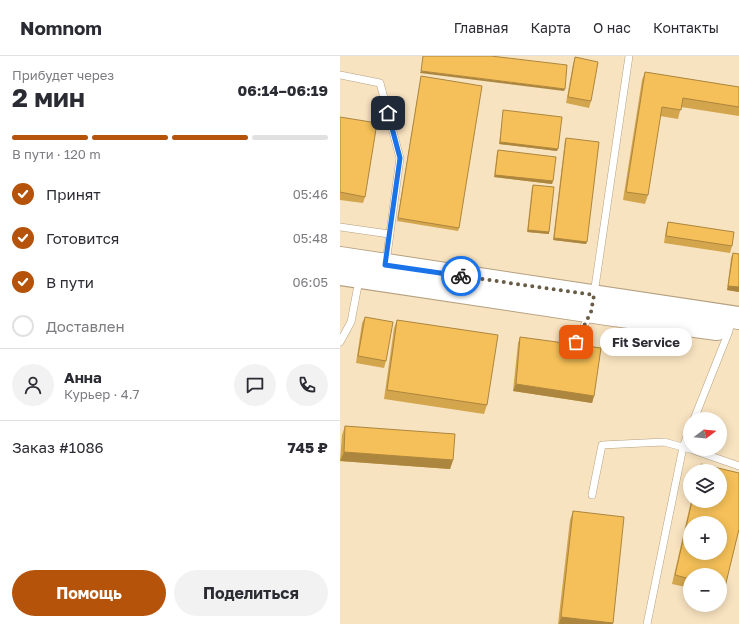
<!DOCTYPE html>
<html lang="ru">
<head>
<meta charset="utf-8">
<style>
  body { margin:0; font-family:"Golos Text",sans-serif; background:#f2f2f3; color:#2b2b33; height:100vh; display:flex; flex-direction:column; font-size:15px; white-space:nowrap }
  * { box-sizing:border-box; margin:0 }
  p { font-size:13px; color:#7c7c81 }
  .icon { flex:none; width:22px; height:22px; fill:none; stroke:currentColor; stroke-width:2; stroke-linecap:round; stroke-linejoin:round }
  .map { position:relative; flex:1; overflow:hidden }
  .sheet { display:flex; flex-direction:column; background:#fff; width:340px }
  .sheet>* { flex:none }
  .needle { width:26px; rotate:74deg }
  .buttons { position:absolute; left:343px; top:356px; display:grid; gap:8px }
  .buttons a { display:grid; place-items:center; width:44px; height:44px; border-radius:50%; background:#fff; box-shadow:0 2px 10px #0003; font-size:20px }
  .pin { position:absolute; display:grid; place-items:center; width:34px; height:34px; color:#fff; margin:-17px; border-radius:8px; box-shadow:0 2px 6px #0006 }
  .courier { position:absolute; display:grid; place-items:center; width:40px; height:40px; margin:-20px; border:3px solid #1a73e8; border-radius:50%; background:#fff; color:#222; box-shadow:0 1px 5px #0007 }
  .bubble { position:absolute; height:28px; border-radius:14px; background:#fff; box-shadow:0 2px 10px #0003; font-size:13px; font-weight:700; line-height:28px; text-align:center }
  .overview em { font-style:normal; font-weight:700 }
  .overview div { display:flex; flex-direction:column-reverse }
  .overview { display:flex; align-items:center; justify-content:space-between; height:68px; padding:0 12px }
  h1 { font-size:26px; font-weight:700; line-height:30px }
  .bar { display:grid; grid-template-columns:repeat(4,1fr); gap:6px 4px; align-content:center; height:48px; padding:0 12px }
  .bar i { height:5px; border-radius:3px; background:#e1e1e2 }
  .bar .selected { background:#b45309 }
  .bar p { grid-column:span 4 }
  .line { display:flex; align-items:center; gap:10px; padding:0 12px; border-top:1px solid #e1e1e2 }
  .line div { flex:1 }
  .round { display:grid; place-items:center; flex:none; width:42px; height:42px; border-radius:21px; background:#f2f2f3 }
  ol { padding:0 12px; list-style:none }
  li { display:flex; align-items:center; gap:12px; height:44px }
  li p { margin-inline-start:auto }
  li .icon { padding:4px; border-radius:50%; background:#b45309; color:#fff; stroke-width:4 }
  li:last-child { color:#7c7c81 }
  li i { width:22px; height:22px; border:2px solid #e1e1e2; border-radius:50% }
  .cta { display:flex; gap:8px; margin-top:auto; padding:8px 12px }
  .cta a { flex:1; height:46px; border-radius:24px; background:#b45309; color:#fff; font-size:16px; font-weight:700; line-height:46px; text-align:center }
  .cta a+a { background:#f2f2f3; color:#2b2b33 }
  header { display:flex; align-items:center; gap:24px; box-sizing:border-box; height:56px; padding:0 20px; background:#fff; border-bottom:1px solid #e1e1e2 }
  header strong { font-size:19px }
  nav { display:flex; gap:22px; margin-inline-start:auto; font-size:14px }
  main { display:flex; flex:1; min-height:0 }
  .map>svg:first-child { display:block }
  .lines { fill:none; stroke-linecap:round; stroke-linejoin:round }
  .service-casing { stroke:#b5a180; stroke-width:8 }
  .primary-casing { stroke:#b5a180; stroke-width:24 }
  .service { stroke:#fff; stroke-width:7 }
  .primary { stroke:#fff; stroke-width:22 }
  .wall { fill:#d3a54d; fill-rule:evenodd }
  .shaded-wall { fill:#ac863e }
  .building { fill:#f5c059; stroke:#ac863e; fill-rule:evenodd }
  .done { stroke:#685c47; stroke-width:4; stroke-dasharray:0 7.2 }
  .route { stroke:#1a73e8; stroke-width:5 }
</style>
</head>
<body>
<header>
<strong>Nomnom</strong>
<nav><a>Главная</a><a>Карта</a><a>О нас</a><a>Контакты</a></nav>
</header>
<main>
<section class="sheet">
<div class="overview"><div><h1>2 мин</h1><p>Прибудет через</p></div><em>06:14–06:19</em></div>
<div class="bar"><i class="selected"></i><i class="selected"></i><i class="selected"></i><i></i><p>В пути · 120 m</p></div>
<ol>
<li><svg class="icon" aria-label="check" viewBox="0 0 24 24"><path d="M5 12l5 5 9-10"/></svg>Принят<p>05:46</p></li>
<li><svg class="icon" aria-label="check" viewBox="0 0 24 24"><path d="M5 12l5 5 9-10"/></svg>Готовится<p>05:48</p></li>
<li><svg class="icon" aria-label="check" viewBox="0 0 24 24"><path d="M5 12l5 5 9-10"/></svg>В пути<p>06:05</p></li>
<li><i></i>Доставлен</li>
</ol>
<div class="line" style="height:72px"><a class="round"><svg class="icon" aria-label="person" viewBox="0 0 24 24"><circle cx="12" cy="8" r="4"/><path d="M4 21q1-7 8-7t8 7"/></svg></a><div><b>Анна</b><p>Курьер · 4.7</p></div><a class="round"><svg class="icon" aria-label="chat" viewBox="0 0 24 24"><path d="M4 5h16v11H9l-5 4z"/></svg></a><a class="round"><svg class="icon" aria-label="phone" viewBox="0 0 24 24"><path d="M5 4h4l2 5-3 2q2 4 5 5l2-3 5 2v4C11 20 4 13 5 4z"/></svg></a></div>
<div class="line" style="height:52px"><div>Заказ #1086</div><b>745 ₽</b></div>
<div class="cta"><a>Помощь</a><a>Поделиться</a></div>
</section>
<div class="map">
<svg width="399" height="568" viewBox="0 0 399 568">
  <rect width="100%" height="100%" fill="#f8e3c0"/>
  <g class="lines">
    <g class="service-casing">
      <g id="service">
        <path d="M0 19 40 27 60 102 46 207"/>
        <path d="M0 171 49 178"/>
        <path d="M254 238 289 0"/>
        <path d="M0 286 11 266 19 224"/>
        <path d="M236 286 250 258"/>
        <path d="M354 363 389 275 391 262"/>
        <path d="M350 393 399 410"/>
        <path d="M252 439 262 389 324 386 350 393"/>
        <path d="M307 568 343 391 350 373"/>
      </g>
    </g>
    <g class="primary-casing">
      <g id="primary">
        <path d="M0 202 399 262"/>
        <path d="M0 218 267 258 377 273"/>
      </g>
    </g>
    <use href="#service" class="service"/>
    <use href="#primary" class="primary"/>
  </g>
  <g class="wall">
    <path d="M235 1 251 45 249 52 226 47 233 8Z"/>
    <path d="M305 16 399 31V60L341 51 338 63 320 60 308 139 305 148 283 144 302 24Z"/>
    <path d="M81 20 119 172 118 175 57 165Z"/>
    <path d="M163 54 217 95 159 88 163 56Z"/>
    <path d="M0 61 25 141 23 147 0 144Z"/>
    <path d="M226 82 246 188 213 184 225 84Z"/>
    <path d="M158 94 213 125 212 128 154 121 157 96Z"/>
    <path d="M193 129 209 176V178L187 176 192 131Z"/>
    <path d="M328 166 392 190 390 197 324 187 326 173Z"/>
    <path d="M393 197 399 198V236L387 234 391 202Z"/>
    <path d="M25 261 46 305 44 312 16 307 22 267Z"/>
    <path d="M57 264 147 349 144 358 44 343 54 272Z"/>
    <path d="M180 281 254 340 252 347 173 335 178 287Z"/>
    <path d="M5 370 113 404 110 413 0 405 2 379Z"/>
    <path d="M361 408 399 417V473L385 531 382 539H380V519H350V532L332 528 351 445H380V415H358ZM350 467H380V497H350Z"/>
    <path d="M233 455 273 567V568H218L230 464Z"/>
  </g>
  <g class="shaded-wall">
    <path d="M81 15 225 33 224 35 80 17Z"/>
    <path d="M160 86 218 93 217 95 159 88Z"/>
    <path d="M155 119 213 125 212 128 154 121Z"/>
    <path d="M188 174 209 176V178L187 176Z"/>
    <path d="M214 182 247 186 246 188 213 184Z"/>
    <path d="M388 230 399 231V236L387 234Z"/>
    <path d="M176 328 254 340 252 347 173 335Z"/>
    <path d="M4 396 113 404 110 413 0 405Z"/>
    <path d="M221 561 273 567V568H219Z"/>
  </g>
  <g class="building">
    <path d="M83 0H151L227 9 225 33 81 15Z"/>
    <path d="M235 1 258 6 251 45 228 41Z"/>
    <path d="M305 16 399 31V51L343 42 341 54 322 51 308 139 286 136Z"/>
    <path d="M81 20 142 30 119 172 58 162Z"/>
    <path d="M163 54 222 61 218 93 160 86Z"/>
    <path d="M0 61 37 67 25 141 0 136Z"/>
    <path d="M226 82 259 86 247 186 214 182Z"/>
    <path d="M158 94 216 101 213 125 155 119Z"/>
    <path d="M193 129 214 131 209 176 188 174Z"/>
    <path d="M328 166 394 176 392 190 326 180Z"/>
    <path d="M393 197 399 198V231L388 230Z"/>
    <path d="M25 261 53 266 46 305 18 300Z"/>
    <path d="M57 264 158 279 147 349 47 334Z"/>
    <path d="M180 281 261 292 254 340 176 328Z"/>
    <path d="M5 370 115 378 113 404 4 396Z"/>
    <path d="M361 408 399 417V473L385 531 380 530V519H350V523L335 519 352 445H380V415H359ZM350 467H380V497H350Z"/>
    <path d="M233 455 284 461 273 567 221 561Z"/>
  </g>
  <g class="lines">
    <path class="done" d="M121 220 254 239 251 256 236 286"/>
    <path class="route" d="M48 57 60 102 45 209 121 220"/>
  </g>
</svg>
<div class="buttons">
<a><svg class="needle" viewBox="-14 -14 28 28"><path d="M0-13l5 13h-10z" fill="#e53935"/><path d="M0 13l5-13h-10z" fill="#7c7c81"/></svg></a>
<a><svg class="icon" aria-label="layers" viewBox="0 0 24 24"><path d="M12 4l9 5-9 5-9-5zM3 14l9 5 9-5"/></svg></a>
<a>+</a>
<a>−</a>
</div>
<div class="pin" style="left:236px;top:286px;background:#ea580c"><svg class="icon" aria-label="bag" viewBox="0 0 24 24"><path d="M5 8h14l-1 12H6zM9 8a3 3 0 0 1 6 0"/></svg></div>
<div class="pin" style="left:48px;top:57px;background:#1f2937"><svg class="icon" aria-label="home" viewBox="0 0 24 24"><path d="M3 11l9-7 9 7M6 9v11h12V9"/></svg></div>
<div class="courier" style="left:121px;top:220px"><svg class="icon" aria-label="bike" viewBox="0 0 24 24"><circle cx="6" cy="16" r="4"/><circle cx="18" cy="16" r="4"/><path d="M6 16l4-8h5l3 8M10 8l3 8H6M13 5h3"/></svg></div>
<div class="bubble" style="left:260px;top:272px;width:92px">Fit Service</div>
</div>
</main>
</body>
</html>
